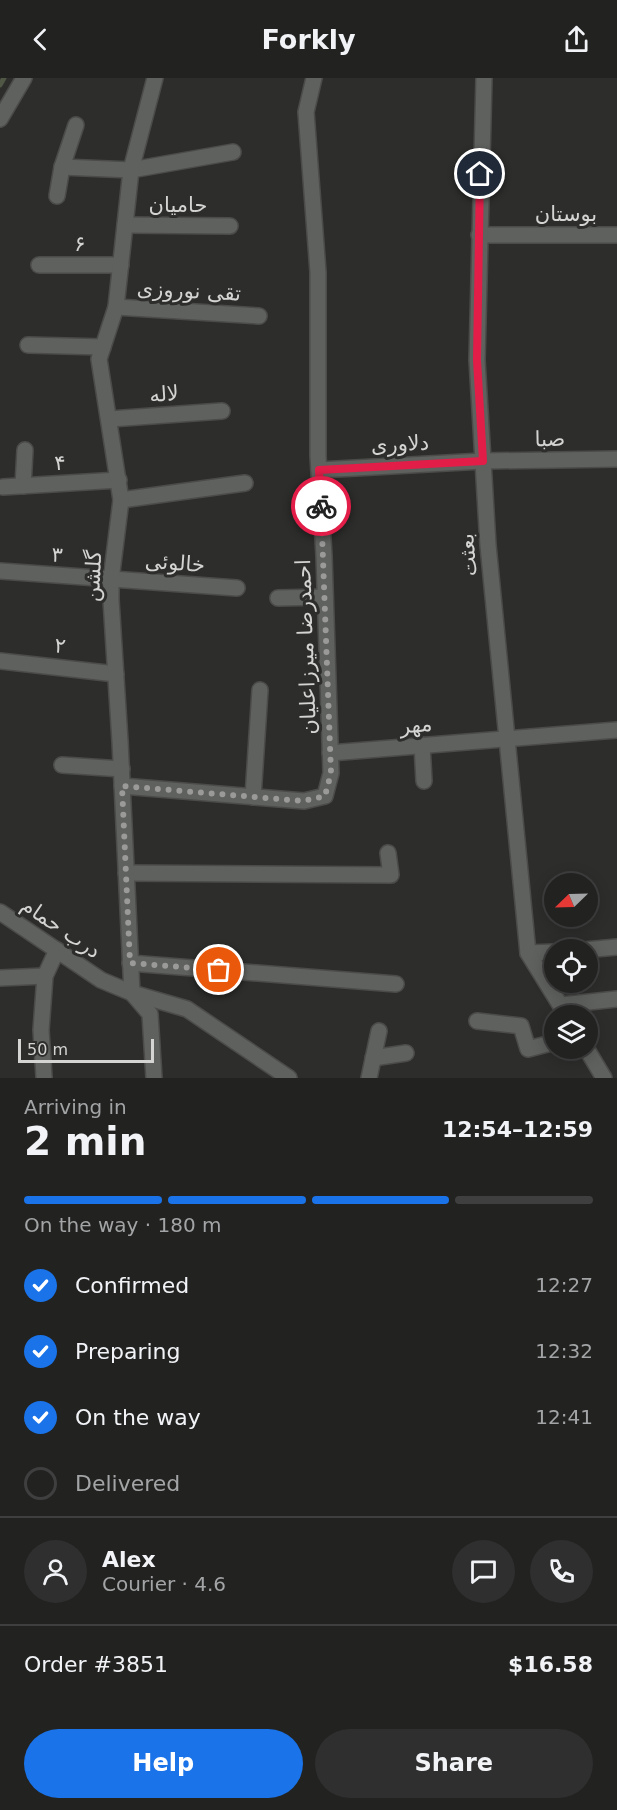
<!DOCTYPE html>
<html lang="en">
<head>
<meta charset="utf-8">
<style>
  body { margin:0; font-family:"DejaVu Sans","Noto Sans Arabic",sans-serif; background:#2e2f2e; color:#f1f3f6; height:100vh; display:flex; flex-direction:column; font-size:22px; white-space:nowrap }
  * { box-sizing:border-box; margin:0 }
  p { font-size:20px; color:#a2a4a5 }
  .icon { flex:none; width:33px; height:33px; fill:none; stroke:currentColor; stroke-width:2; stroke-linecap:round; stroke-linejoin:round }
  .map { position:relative; height:1000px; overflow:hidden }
  .panel { display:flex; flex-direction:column; background:#222221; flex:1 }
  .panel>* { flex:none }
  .needle { width:39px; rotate:247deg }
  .buttons { position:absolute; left:544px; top:795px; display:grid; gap:12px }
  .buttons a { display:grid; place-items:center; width:54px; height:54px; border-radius:50%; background:#222221; box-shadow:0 3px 15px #0003,0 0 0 2px #3f3f3f; font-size:30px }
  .scale { position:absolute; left:18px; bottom:15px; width:136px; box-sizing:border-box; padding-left:6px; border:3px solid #d4d4d3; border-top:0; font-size:16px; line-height:21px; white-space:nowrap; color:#d4d4d3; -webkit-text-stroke:4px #2d2e2c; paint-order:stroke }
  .pin { position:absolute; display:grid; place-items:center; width:51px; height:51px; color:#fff; margin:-26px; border:3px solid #fff; border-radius:50%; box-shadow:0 2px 6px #0007 }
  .courier { position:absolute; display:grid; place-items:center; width:60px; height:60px; margin:-30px; border:4px solid #e11d48; border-radius:50%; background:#fff; color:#222; box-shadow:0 2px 8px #0007 }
  .headline em { font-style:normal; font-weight:800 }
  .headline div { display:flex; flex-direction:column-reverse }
  .headline { display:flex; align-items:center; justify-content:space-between; height:102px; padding:0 24px }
  h1 { font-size:39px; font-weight:800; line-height:45px }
  .bar { display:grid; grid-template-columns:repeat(4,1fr); gap:9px 6px; align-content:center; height:72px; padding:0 24px }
  .bar i { height:8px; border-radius:4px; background:#3f3f3f }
  .bar .active { background:#1a73e8 }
  .bar p { grid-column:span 4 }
  .line { display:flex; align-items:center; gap:15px; padding:0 24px; border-top:2px solid #3f3f3f }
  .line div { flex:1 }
  .round { display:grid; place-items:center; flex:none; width:63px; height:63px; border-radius:32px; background:#2e2f2e }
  ol { padding:0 24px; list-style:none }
  li { display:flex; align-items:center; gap:18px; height:66px }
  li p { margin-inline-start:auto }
  li .icon { padding:6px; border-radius:50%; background:#1a73e8; color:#fff; stroke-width:4 }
  li:last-child { color:#a2a4a5 }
  li i { width:33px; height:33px; border:3px solid #3f3f3f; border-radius:50% }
  .button { display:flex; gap:12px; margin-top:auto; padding:12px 24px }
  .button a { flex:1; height:69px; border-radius:36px; background:#1a73e8; color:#fff; font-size:24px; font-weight:800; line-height:69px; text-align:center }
  .button a+a { background:#2e2f2e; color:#f1f3f6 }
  header { display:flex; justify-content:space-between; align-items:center; height:78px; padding:0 24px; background:#222221; font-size:27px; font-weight:800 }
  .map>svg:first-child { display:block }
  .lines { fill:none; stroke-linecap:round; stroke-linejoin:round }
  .stream { stroke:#505744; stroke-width:5 }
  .minor-casing { stroke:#4b4c49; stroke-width:18 }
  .tertiary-casing { stroke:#4b4c49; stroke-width:18 }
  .secondary-casing { stroke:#4b4c49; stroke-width:18 }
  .minor { stroke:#5f615e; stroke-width:15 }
  .tertiary { stroke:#5f615e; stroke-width:15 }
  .secondary { stroke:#5f615e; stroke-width:15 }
  .done { stroke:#9a9a99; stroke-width:6; stroke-dasharray:0 10.8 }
  .route { stroke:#e11d48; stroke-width:8 }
  .labels { text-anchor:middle; stroke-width:6; stroke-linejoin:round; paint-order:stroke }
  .street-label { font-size:21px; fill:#d4d4d3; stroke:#2d2e2c }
</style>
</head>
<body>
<header><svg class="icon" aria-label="back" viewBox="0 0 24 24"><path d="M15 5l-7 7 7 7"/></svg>Forkly<svg class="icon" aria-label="share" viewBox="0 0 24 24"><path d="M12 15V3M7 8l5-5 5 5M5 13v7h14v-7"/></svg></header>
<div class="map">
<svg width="617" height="1000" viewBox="0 0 617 1000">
  <rect width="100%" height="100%" fill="#2d2e2c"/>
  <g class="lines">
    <path class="stream" d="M0 7 4 0"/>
    <g class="minor-casing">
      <g id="minor">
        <path d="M62 89 131 92 233 74"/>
        <path d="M57 118 62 89 76 47"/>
        <path d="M125 147 230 148"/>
        <path d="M479 157H617"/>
        <path d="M39 187H121"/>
        <path d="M116 229 259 238"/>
        <path d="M28 267 103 269"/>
        <path d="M110 341 222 333"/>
        <path d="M319 392 483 383 617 381"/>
        <path d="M23 408 25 372"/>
        <path d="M3 409 119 402"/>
        <path d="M121 422 245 405"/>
        <path d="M0 493 237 510"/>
        <path d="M278 520 325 519"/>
        <path d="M0 583 116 596"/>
        <path d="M422 667 424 703"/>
        <path d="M330 675 617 652"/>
        <path d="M62 687 122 691"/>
        <path d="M122 708 304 723 325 718 331 695 324 478 318 378V194L306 34 314 0"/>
        <path d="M253 719 260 612"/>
        <path d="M126 795 391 797 388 775"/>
        <path d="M0 834 101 902 132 915 187 931 289 1000"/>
        <path d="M585 872 617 869"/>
        <path d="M528 875 555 874"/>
        <path d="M130 885 396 906"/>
        <path d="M0 900 45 898"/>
        <path d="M561 927 617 921"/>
        <path d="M477 943 521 948 528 971 555 964"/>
        <path d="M373 980 406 975"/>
        <path d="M44 999 41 952 45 898 57 872"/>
        <path d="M154 1000 150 936 132 915 120 663 111 522V502L121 422 99 281 116 229 131 92 155 0"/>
        <path d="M369 1000 379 953"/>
      </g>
    </g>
    <g class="tertiary-casing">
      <path id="tertiary" d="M0 41 24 0"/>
    </g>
    <g class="secondary-casing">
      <g id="secondary">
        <path d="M484 0 477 282 488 467 528 875 567 938"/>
        <path d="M586 970 604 1000"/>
      </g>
    </g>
    <use href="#minor" class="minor"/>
    <use href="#tertiary" class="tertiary"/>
    <use href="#secondary" class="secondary"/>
  </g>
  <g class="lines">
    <path class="done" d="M219 892 130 885 122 708 303 723 325 718 331 695 321 428"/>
    <path class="route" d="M321 428 319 392 483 383 477 282 480 96"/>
  </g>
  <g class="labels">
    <g class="street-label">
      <text x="178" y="134">حامیان</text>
      <text x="566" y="143">بوستان</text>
      <text x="80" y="173">۶</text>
      <text transform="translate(189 213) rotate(3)" y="7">تقی نوروزی</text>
      <text transform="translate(164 316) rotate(-4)" y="7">لاله</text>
      <text transform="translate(550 361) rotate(-1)" y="7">صبا</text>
      <text transform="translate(400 366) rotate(-3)" y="7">دلاوری</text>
      <text transform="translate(60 385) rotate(-3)" y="7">۴</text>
      <text transform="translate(57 477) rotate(4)" y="7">۳</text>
      <text transform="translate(468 477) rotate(-95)" y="7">بعثت</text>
      <text transform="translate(175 485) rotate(4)" y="7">خالوئی</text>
      <text transform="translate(93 498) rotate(-87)" y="7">گلشن</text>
      <text transform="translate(60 568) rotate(6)" y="7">۲</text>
      <text transform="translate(306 569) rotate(-92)" y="7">احمدرضا میرزاعلیان</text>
      <text transform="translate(416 647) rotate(-5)" y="7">مهر</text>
      <text transform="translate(61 850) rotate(34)" y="7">درب حمام</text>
    </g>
  </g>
</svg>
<div class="buttons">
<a><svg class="needle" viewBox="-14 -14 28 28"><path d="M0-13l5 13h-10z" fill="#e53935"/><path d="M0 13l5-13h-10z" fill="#a2a4a5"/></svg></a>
<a><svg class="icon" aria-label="locate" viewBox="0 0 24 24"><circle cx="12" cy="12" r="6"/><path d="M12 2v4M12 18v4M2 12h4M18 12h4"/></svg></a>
<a><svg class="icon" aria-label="layers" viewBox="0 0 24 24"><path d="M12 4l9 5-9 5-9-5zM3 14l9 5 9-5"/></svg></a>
</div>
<div class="scale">50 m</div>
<div class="pin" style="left:219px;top:892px;background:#ea580c"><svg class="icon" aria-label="bag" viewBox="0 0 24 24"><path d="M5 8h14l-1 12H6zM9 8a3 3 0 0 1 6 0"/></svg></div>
<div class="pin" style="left:480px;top:96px;background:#1f2937"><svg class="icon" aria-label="home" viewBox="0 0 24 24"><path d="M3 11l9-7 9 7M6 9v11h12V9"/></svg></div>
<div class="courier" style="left:321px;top:428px"><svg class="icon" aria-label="bike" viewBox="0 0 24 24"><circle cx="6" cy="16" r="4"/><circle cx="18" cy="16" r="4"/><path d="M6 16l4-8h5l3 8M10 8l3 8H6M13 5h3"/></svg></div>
</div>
<section class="panel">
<div class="headline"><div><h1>2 min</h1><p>Arriving in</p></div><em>12:54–12:59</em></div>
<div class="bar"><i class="active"></i><i class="active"></i><i class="active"></i><i></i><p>On the way · 180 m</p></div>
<ol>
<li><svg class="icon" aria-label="check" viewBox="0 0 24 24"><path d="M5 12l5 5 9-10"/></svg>Confirmed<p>12:27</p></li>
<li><svg class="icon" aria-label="check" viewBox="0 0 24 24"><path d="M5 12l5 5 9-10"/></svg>Preparing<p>12:32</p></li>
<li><svg class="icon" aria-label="check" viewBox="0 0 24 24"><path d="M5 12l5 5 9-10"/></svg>On the way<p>12:41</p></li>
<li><i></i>Delivered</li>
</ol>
<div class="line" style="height:108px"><a class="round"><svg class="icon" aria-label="person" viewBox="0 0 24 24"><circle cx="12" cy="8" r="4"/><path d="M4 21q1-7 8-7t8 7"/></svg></a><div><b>Alex</b><p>Courier · 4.6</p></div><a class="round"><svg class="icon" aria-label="chat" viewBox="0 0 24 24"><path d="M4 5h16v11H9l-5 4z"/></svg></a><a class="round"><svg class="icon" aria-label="phone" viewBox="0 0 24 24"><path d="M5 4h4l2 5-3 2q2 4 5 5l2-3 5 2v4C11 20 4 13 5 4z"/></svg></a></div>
<div class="line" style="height:78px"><div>Order #3851</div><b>$16.58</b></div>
<div class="button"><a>Help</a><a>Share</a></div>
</section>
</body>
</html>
